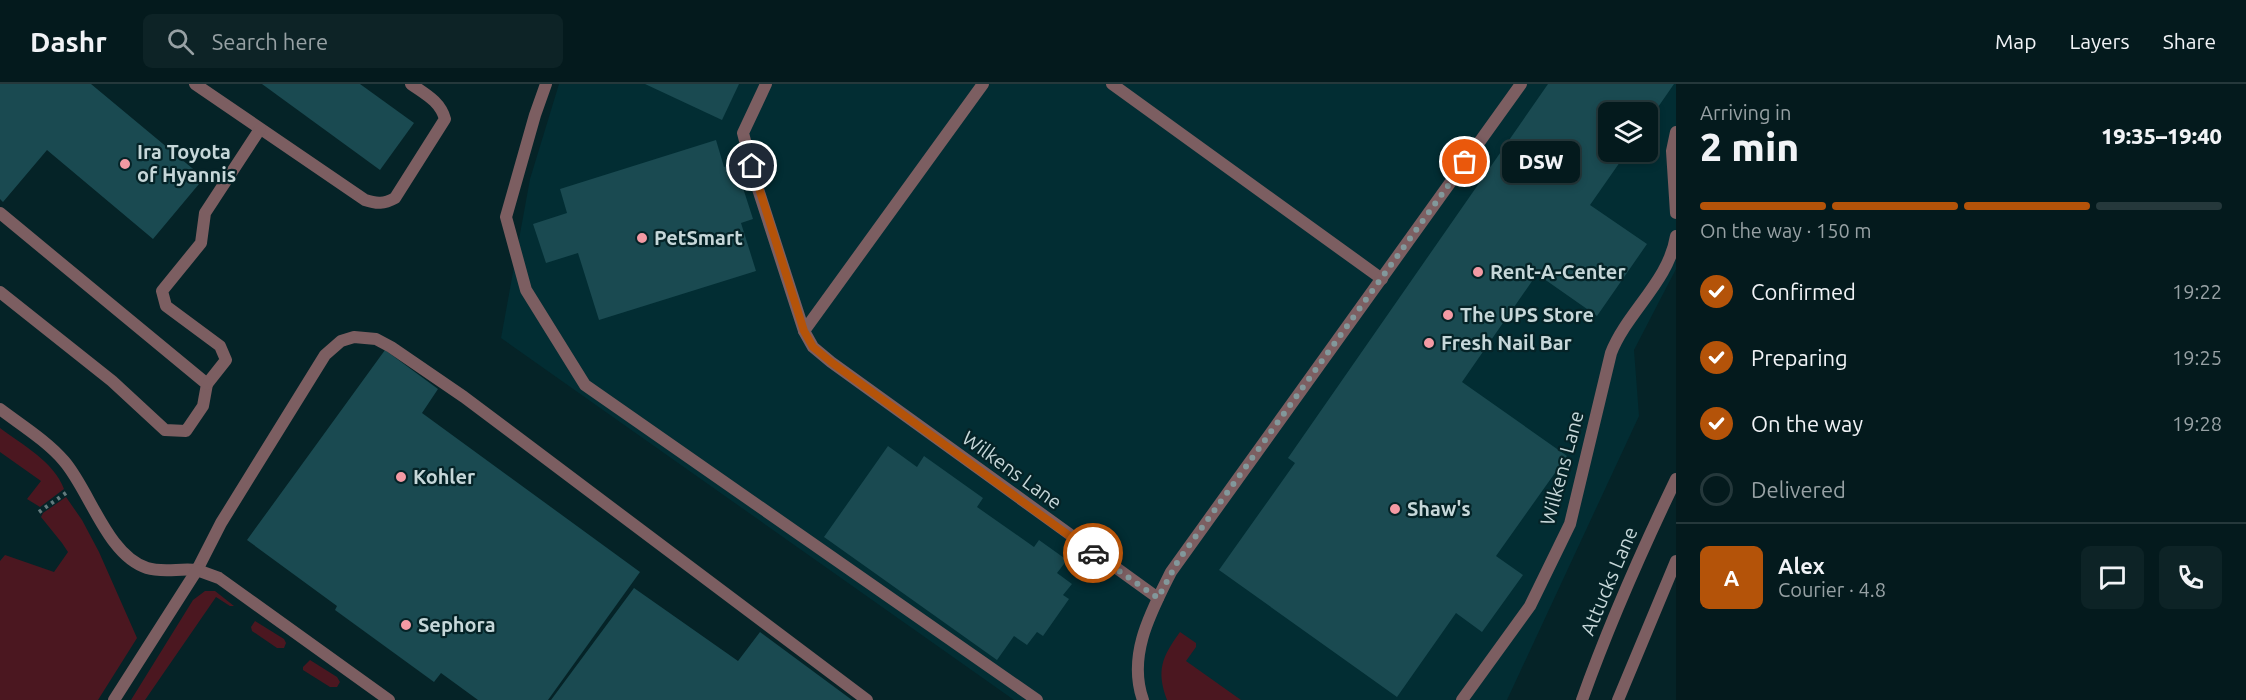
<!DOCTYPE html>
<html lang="en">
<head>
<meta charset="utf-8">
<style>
  body { margin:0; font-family:Ubuntu,sans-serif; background:#0d2326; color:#f1f3f6; height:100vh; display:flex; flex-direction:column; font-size:22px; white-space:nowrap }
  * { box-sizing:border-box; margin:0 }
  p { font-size:20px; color:#97a1a4 }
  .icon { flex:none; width:33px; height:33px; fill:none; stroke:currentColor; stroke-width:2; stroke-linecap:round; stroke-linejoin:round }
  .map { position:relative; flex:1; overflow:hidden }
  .drawer { display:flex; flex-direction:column; background:#041a1d; width:570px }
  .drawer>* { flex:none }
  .fabs { position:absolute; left:1598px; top:18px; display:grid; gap:12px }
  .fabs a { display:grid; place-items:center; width:60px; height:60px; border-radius:9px; background:#041a1d; box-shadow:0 3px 9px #0003,0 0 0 2px #25383b; font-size:30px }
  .pin { position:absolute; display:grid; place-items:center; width:51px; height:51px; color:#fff; margin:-26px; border:3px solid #fff; border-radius:50%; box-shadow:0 2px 6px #0007 }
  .courier { position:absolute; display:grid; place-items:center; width:60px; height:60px; margin:-30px; border:4px solid #b45309; border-radius:50%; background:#fff; color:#222; box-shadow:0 2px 8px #0007 }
  .bubble { position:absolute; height:42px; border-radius:9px; background:#041a1d; box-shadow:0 3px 9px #0003,0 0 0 2px #25383b; font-size:20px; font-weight:800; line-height:42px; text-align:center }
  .headline em { font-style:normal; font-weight:800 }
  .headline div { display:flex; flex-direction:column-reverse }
  .headline { display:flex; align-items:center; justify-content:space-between; height:102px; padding:0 24px }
  h1 { font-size:39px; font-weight:800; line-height:45px }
  .bar { display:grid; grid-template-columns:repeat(4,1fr); gap:9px 6px; align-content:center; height:72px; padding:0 24px }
  .bar i { height:8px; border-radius:4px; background:#25383b }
  .bar .selected { background:#b45309 }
  .bar p { grid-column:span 4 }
  .line { display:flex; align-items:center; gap:15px; padding:0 24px; border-top:2px solid #25383b }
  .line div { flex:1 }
  .round { display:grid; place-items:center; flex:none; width:63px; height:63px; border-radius:9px; background:#0d2326 }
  ol { padding:0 24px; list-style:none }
  li { display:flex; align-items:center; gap:18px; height:66px }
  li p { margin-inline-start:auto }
  li .icon { padding:6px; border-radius:50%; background:#b45309; color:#fff; stroke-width:4 }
  li:last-child { color:#97a1a4 }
  li i { width:33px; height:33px; border:3px solid #25383b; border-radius:50% }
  header { display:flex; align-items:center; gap:36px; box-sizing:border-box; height:84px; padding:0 30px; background:#041a1d; border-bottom:2px solid #25383b }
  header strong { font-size:28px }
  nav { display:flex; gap:33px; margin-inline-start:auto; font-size:21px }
  .search { width:420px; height:54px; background:#0d2326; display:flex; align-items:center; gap:15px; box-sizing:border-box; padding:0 21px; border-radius:9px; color:#97a1a4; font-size:22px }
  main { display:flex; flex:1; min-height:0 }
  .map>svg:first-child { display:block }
  .built { fill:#022d33; fill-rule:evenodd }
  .green { fill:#4b1720 }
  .building { fill:#1a4a51 }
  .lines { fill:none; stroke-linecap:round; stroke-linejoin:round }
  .path { stroke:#637b7e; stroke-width:4; stroke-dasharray:3 4.5; stroke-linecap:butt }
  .service { stroke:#7c5e61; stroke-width:12 }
  .minor { stroke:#7c5e61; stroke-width:12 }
  .done { stroke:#82989b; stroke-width:6; stroke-dasharray:0 10.8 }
  .route { stroke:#b45309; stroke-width:8 }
  .poi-dot { fill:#f49aa4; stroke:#052327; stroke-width:2 }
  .labels { text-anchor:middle; stroke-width:4.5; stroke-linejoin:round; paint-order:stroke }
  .poi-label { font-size:20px; font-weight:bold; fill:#c6d7d9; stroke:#052327; text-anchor:start }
  .street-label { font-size:20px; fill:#c6d7d9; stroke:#052327 }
</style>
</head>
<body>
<header>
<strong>Dashr</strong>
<div class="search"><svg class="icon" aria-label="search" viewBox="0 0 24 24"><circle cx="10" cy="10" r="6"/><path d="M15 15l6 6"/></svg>Search here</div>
<nav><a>Map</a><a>Layers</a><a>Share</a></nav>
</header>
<main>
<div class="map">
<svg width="1676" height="616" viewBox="0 0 1676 616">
  <rect width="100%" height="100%" fill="#052327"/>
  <path class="built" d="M559 0H1676V185L1634 266 1639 332 1507 616H1014L501 254 530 95ZM1608 28H1647V68H1608Z"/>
  <g class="green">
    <path d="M0 344C23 361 54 378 64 405L40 423 27 415 41 397 0 368Z"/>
    <path d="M66 413 82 436 99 468 137 554 98 616H0V477L5 471 54 488 68 468 62 459 41 433 43 429Z"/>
    <path d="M205 507H215L234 522H230L216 513 145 616H131L193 516Z"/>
    <path d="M255 537 284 555 286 559 284 564H277L252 547 251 543Z"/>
    <path d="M1180 548 1196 559V563L1186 577 1241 616H1167C1156 586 1162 573 1180 548Z"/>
    <path d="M310 576 337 593 340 598 337 603H330L303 586V583Z"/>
  </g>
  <g class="building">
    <path d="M0 0H91L204 94 153 155 47 66 3 118 0 115Z"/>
    <path d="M262 0H360L414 39 380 86Z"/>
    <path d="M645 0H739L722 36Z"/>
    <path d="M1548 0H1674L1647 39V28H1608V68H1627L1590 121 1647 160 1597 232 1537 190 1462 298 1567 372 1496 472 1523 491 1482 548 1456 529 1397 613 1219 486 1295 379 1288 374Z"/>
    <path d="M716 56 724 83 735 79 753 135 741 139 756 187 599 236 578 169 546 179 533 140 567 129 560 105Z"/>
    <path d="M385 266 438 305 422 329 640 488 548 616H478L441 589 434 598 335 526 337 522 247 456Z"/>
    <path d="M888 362 917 383 924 372 983 414 977 423 1034 463 1039 456 1067 476 1057 489 1072 500 1063 511 1069 515 1043 552 1037 548 1027 561 1014 552 997 576 824 453Z"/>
    <path d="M634 504 738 577 760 548 852 616H551Z"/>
  </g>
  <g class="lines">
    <path class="path" d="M39 428 66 409"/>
    <g class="service">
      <path d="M195 0 365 116C377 120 384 120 395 114L445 35C440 17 425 10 411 0"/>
      <path d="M546 0 535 31 506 133 526 206 585 301 1037 616"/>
      <path d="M766 0 743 49 756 99 804 247 813 263 831 278 1158 514"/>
      <path d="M1112 0 1382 195"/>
      <path d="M1676 48 1672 67 1676 129"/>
      <path d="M0 129 207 300 203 322 186 347 165 346 112 297 0 208"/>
      <path d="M804 247 983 0"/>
      <path d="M207 300 226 276 220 262 166 222 162 207 201 159 205 129 260 45"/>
      <path d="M0 325C21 341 47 357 64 377 90 407 107 471 147 484 163 489 180 484 197 486L221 439 325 271 341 257 354 253 376 255 391 263 464 313 867 616"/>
      <path d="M114 616 197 486 219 494 389 616"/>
      <path d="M1143 616C1127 571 1151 528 1171 488L1521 0"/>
      <path d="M1462 616 1530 522 1570 440 1611 269C1627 228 1669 197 1676 152"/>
    </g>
    <g class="minor">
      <path d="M1582 616C1609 540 1641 468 1676 395"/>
      <path d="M1618 616 1676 477"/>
    </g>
  </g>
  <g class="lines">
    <path class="done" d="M1093 469 1158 514 1178 477 1465 78"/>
    <path class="route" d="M752 82 804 247 813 263 831 278 1093 469"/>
  </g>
  <g class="poi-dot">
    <circle cx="125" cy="80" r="6"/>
    <circle cx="642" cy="154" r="6"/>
    <circle cx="1478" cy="188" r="6"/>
    <circle cx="1448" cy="231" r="6"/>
    <circle cx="1429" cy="259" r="6"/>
    <circle cx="401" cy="393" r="6"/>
    <circle cx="1395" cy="425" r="6"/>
    <circle cx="406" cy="541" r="6"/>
  </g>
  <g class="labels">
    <g class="poi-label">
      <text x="137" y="75">Ira Toyota<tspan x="137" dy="23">of Hyannis</tspan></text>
      <text x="654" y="161">PetSmart</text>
      <text x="1490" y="195">Rent-A-Center</text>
      <text x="1460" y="238">The UPS Store</text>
      <text x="1441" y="266">Fresh Nail Bar</text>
      <text x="413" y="400">Kohler</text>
      <text x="1407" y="432">Shaw's</text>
      <text x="418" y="548">Sephora</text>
    </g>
    <g class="street-label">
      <text transform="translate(1562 384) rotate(-75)" y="7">Wilkens Lane</text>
      <text transform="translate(1012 386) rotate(36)" y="7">Wilkens Lane</text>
      <text transform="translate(1609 497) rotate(-67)" y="7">Attucks Lane</text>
    </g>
  </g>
</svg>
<div class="fabs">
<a><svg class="icon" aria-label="layers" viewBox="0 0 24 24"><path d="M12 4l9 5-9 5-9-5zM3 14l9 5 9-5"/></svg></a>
</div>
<div class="pin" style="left:1465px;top:78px;background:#ea580c"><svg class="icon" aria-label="bag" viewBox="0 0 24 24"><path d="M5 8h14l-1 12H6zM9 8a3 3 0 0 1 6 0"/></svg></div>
<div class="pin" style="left:752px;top:82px;background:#1f2937"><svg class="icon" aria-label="home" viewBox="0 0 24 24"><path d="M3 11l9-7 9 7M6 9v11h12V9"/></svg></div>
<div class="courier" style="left:1093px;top:469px"><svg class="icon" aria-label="car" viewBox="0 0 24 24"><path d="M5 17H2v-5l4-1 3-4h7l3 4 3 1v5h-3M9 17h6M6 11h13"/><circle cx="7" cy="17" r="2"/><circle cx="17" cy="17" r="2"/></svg></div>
<div class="bubble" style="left:1502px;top:57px;width:78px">DSW</div>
</div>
<section class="drawer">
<div class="headline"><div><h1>2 min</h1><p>Arriving in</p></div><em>19:35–19:40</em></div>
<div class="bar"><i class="selected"></i><i class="selected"></i><i class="selected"></i><i></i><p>On the way · 150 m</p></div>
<ol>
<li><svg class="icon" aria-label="check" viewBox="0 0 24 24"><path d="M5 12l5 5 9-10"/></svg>Confirmed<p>19:22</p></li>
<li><svg class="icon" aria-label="check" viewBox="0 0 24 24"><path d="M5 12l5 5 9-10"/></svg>Preparing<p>19:25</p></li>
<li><svg class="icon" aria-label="check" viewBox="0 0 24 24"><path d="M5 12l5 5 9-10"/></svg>On the way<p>19:28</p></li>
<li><i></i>Delivered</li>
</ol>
<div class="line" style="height:108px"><b class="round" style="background:#b45309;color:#fff">A</b><div><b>Alex</b><p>Courier · 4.8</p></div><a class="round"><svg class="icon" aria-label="chat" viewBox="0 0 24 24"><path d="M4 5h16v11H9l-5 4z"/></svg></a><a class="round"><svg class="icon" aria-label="phone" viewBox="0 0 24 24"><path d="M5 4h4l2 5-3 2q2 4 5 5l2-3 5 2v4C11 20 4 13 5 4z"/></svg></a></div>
</section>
</main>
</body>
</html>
